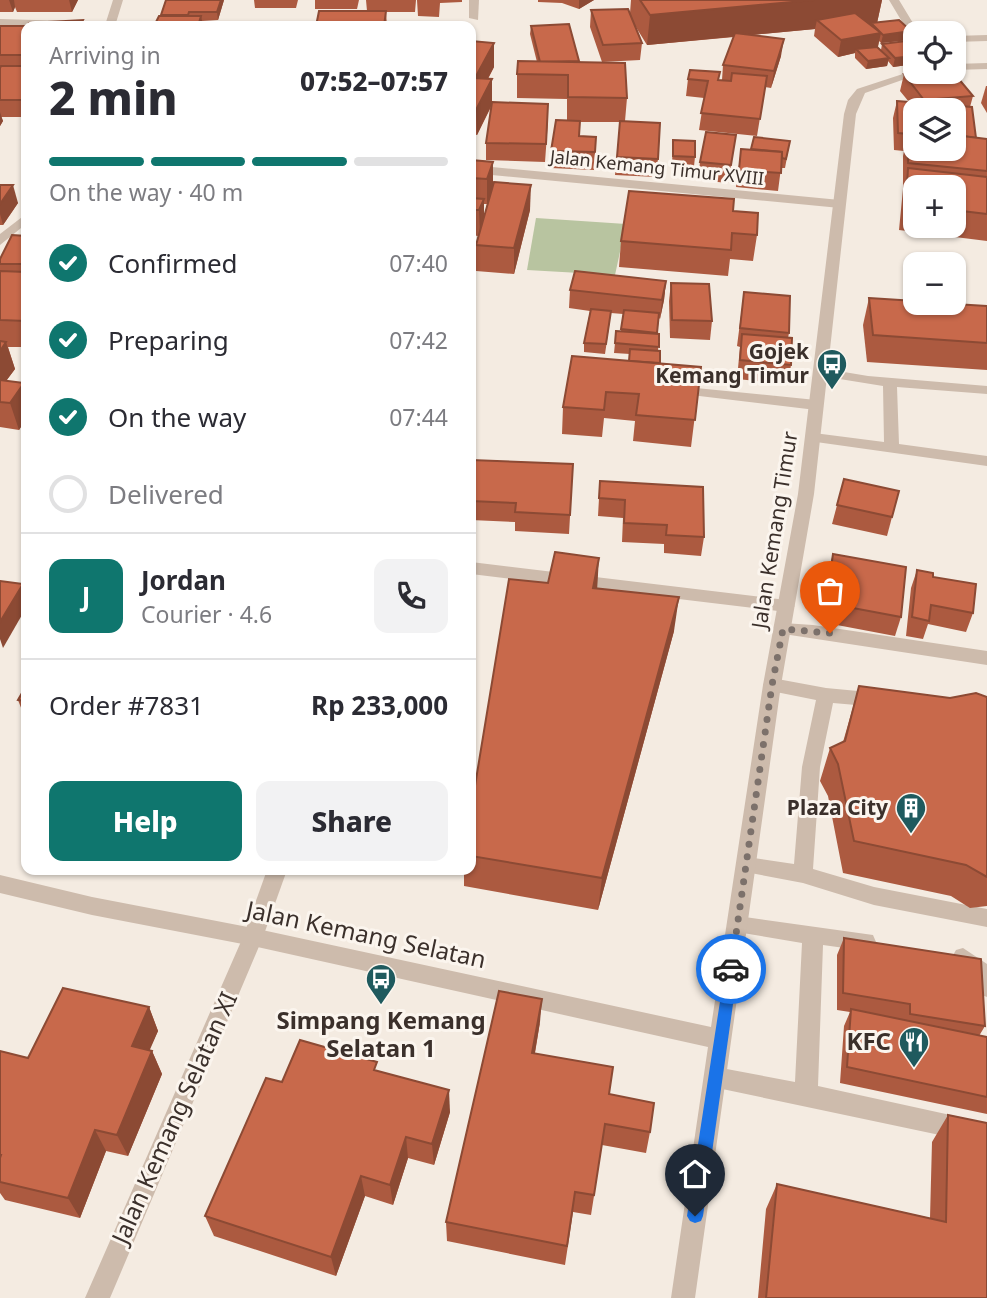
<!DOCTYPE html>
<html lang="en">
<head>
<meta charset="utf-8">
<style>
  body { margin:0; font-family:"Noto Sans",sans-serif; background:#f2f2f3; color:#2b2b33; height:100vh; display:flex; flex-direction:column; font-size:26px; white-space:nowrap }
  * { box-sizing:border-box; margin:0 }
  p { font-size:23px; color:#7c7c81 }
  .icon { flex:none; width:38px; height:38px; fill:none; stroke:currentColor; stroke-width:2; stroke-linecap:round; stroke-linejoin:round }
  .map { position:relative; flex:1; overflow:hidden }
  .sheet { position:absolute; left:21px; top:21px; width:455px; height:854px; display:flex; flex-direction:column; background:#fff; border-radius:14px; box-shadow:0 2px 5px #0004 }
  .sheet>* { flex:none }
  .fabs { position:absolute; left:903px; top:21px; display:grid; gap:14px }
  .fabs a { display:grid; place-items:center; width:63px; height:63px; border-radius:14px; background:#fff; box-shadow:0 2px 5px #0004; font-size:35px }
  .pin { position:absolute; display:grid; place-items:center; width:60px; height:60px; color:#fff; margin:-72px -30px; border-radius:50% 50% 50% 0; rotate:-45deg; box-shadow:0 0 7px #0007 }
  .pin .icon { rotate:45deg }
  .courier { position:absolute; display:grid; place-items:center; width:70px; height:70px; margin:-35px; border:5px solid #1a73e8; border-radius:50%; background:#fff; color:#222; box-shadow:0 2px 9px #0007 }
  .head em { font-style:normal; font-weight:800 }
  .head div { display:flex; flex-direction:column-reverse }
  .head { display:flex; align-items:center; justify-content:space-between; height:119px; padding:0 28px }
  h1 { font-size:46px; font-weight:800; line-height:52px }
  .bar { display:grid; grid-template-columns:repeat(4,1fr); gap:10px 7px; align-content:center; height:84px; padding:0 28px }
  .bar i { height:9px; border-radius:5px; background:#e1e1e2 }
  .bar .on { background:#0f766e }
  .bar p { grid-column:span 4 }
  .line { display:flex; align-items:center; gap:18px; padding:0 28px; border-top:2px solid #e1e1e2 }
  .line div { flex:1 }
  .round { display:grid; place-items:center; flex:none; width:74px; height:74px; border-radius:14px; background:#f2f2f3 }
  ol { padding:0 28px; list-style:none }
  li { display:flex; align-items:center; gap:21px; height:77px }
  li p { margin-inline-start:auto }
  li .icon { padding:7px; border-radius:50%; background:#0f766e; color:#fff; stroke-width:4 }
  li:last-child { color:#7c7c81 }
  li i { width:38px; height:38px; border:4px solid #e1e1e2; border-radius:50% }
  .cta { display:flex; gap:14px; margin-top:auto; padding:14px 28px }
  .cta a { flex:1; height:80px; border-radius:14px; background:#0f766e; color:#fff; font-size:28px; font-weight:800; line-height:80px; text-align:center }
  .cta a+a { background:#f2f2f3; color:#2b2b33 }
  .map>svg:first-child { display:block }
  .green { fill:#b8c4a0 }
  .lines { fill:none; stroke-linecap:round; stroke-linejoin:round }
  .service { fill:#cdbbac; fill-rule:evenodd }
  .minor { fill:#cdbbac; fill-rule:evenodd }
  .tertiary { fill:#cdbbac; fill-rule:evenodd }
  .wall { fill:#ac5a40; fill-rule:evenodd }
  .shaded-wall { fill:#8c4a34 }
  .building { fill:#c8694b; stroke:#8c4a34; stroke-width:2 }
  .route { fill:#1a73e8 }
  .done { stroke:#7c716b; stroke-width:7; stroke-dasharray:0 12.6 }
  .labels { text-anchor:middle; stroke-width:6; stroke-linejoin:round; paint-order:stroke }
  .far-street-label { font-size:18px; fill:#3b302b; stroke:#fbf5ee }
  .poi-label { font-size:21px; font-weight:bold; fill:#3b302b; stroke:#fbf5ee; text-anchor:end }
  .street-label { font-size:21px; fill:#3b302b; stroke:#fbf5ee }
  .near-street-label { font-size:24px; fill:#3b302b; stroke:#fbf5ee }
  .near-poi-label { font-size:24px; font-weight:bold; fill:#3b302b; stroke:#fbf5ee }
</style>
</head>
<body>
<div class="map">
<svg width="987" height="1298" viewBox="0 0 987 1298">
  <rect width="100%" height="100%" fill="#f4ebe1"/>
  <path class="green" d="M536 218 626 224 615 275 527 270Z"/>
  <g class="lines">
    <g class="service">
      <path d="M469 0H479L478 20 469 18Z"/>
      <path d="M987 35V41L954 42V36Z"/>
      <path d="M820 368 868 376 987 386V394L897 387 899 444 987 456V466L809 441 806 438 814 433 884 442 883 386 815 375V369Z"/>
      <path d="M696 388 816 400 823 405 816 410 691 395 689 392Z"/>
      <path d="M772 678 826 688 879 693 885 695 888 700 885 705 879 707 833 703 820 767 813 869 874 887 987 909V927L874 905 803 883 740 871 737 865 740 859 747 857 794 864 802 767 816 700 766 690 763 685 766 680Z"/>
      <path d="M267 870H287L263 937 260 944 253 946 246 944 243 937Z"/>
      <path d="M738 916 873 935 876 942 873 949 866 951 823 945 818 1086 987 1123V1145L708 1086 705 1078 708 1070 716 1067 795 1082 802 943 731 931 728 925 731 919Z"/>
      <path d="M963 948 987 964V997L979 994 974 980 956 964 952 957 956 950Z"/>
    </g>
    <g class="minor">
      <path d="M113 0H123L115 26 0 25V19L106 22Z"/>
      <path d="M889 0H899L919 33H915V38L910 35Z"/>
      <path d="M471 165 840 200 846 204 840 208 471 173Z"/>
      <path d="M26 214V224L0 245V234Z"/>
      <path d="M471 562 786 600 795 606 786 612 471 574Z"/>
      <path d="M783 623 813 625 987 651V665L777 633 774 629 777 625Z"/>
      <path d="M253 928 260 930 263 937 110 1298H85L243 937 246 930Z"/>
    </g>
    <g class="tertiary">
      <path d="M987 63V69L954 70V64Z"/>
      <path d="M915 70 925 72 865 93 856 114 814 494 781 685 695 1298H671L708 1047 253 946 92 915 0 893V875L92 897 253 928 711 1027 763 685 798 494 844 114 848 100 857 89Z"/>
    </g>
  </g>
  <g class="wall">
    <path d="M0 0H78L72 12H17L15 7 13 12H0Z"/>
    <path d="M224 0 218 20 202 21 203 26H154L161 16Z"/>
    <path d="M254 0H298L296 8H255Z"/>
    <path d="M315 0H359L357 9H315Z"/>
    <path d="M366 0H416L415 12H386L387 26H316L367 11Z"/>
    <path d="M417 0H462V2L440 3 439 17 418 16Z"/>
    <path d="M538 0H594L579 9 562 3 538 2Z"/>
    <path d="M631 0H882L877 23 911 31 909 40 881 43 879 41 878 47 881 50 882 44 915 42V64L893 67 888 61 887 66 866 69 855 58V53L838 57 814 36 815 29 752 35 781 56 771 88 765 87 757 136 699 130 704 98 686 96 688 79 722 80 723 65 734 37 647 45 634 24 642 43 640 60 602 62 590 27 591 10 630 13Z"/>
    <path d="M0 26H26V117H1L3 121 0 126Z"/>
    <path d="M531 26 579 61V63L627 98 625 121 658 159 656 177 615 175 620 122H580L579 136 596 137 594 170 551 168V151L567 121V99L517 98V74L537 62 530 34Z"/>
    <path d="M471 41 494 67 488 79H492V102L548 121 545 162 486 160V143L491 107 477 135 471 134Z"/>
    <path d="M904 74 973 96 970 107 976 138 987 139V241L899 230 903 189V156L904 151 894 150 893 118 897 101 909 102 900 91ZM915 187H954V226H915Z"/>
    <path d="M986 86H987V113L981 103Z"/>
    <path d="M736 135 728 183 698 180 700 162Z"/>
    <path d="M673 140 695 157 694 166 672 165Z"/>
    <path d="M790 141 785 168H781L778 191 736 187 741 149H751Z"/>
    <path d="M471 160 493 162V186L530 210 514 274 476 271V245L478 236 471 235ZM484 204H487L484 217Z"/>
    <path d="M0 185 18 203 3 225H0Z"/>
    <path d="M733 211 757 235 753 261 730 259 728 276 619 267 621 241Z"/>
    <path d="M26 236V347H8L15 369 6 381 24 383 26 390V419L19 430 0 427V259Z"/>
    <path d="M666 281 664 300 660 319 659 318 657 334H659L658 351 660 363 701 367 691 447 633 441 635 421 604 418 602 437 562 434 563 407 629 361 630 354 614 353 615 343 621 331 623 314 611 313 605 354 584 352V343L590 311 569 308 570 290Z"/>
    <path d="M671 283 712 321 710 340 670 338 669 301Z"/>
    <path d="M744 292 789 333 788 338 791 365 788 384 737 379 740 347 737 346Z"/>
    <path d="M869 298 987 306V370L867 362 863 325Z"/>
    <path d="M471 460 573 464 569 534 515 531V522L471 520Z"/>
    <path d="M844 479 892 517 887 536 832 524Z"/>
    <path d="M600 481 704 537 701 556 664 553V544L622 542 623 518 598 516Z"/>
    <path d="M833 554 901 617 895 636 821 622 828 572Z"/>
    <path d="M917 570 933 577 973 613 966 632 928 624 923 639 906 636 911 588Z"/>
    <path d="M597 588 674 631 598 910 464 886V870H471V810Z"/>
    <path d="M26 686V718H25L18 700Z"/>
    <path d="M859 686 950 698 987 697V906L970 908 951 896 843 873 828 796 820 781 830 748 843 742Z"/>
    <path d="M844 938 985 1026 979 1036 987 1037V1114L840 1083 844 1026 850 1012 837 1010V955Z"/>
    <path d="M149 1007 158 1031 149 1050 152 1051 162 1074 128 1156 106 1151 80 1218 5 1200 0 1193V1051L28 1058Z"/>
    <path d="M540 1022 535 1053 609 1094 650 1132 646 1153 602 1145 591 1215 573 1212 565 1265 447 1241 446 1222Z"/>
    <path d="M378 1071 450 1112 434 1165 408 1158 393 1205 365 1196 336 1276 214 1236 205 1216 282 1082Z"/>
    <path d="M948 1115 987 1298H758L766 1209 777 1184 930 1218 932 1142Z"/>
  </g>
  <g class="shaded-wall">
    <path d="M9 0H14L15 7 13 12Z"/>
    <path d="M69 0H78L72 12Z"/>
    <path d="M221 0H224L218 20 217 12Z"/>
    <path d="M579 0H594L579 9Z"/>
    <path d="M814 0H882L877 23 827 28 817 20 815 29 647 45 650 15Z"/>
    <path d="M201 16 203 26H198Z"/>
    <path d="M911 31 909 40 881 43 883 35Z"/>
    <path d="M881 33 877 50 856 49 855 53 838 57 841 40Z"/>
    <path d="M784 39 781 56 771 88 774 71Z"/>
    <path d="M494 43V67L475 102V78Z"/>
    <path d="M915 56V64L893 67 895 58Z"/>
    <path d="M889 58 887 66 866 69 868 61Z"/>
    <path d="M492 79V104L477 135 476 110Z"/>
    <path d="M0 112 3 121 0 126Z"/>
    <path d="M493 162V187L487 204V179Z"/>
    <path d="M13 185 18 203 3 225 0 214V204Z"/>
    <path d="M531 185 530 210 514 274V248Z"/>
    <path d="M484 199V225L480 236 479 210Z"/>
    <path d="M666 281 664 300 660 319 662 300Z"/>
    <path d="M6 342 15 369 0 389V351Z"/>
    <path d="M24 383 26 390V419L19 430 10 403Z"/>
    <path d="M599 558 597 591 593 588Z"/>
    <path d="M23 584 26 594V608L3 648 0 639V622Z"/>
    <path d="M679 597 674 631 598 910 602 878Z"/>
    <path d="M542 999 540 1022 531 1075 532 1053Z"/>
    <path d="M149 1007 158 1031 142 1068 132 1046Z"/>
    <path d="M152 1051 162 1074 128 1156 117 1135Z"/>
    <path d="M449 1090 450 1112 434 1165 432 1144Z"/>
    <path d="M95 1130 106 1151 80 1218 68 1198Z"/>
    <path d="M406 1137 408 1158 393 1205 390 1185Z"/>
    <path d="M361 1176 365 1196 336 1276 331 1257Z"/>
  </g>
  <g class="building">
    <path d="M166 0H221L217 12H189L188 15H161Z"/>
    <path d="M640 0H814L650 15Z"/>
    <path d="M628 9 642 43 603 45 591 10Z"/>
    <path d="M319 11H386L384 26H316Z"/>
    <path d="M855 13 881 33 841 40 817 20Z"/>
    <path d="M159 16H201L198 26H154Z"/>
    <path d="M83 20 80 26H27L29 23Z"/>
    <path d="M899 20 911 31 883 35 871 23Z"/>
    <path d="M569 24 579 61 540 62 531 26Z"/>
    <rect x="0" y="26" width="26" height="29"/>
    <path d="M735 33 784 39 774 71 723 65Z"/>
    <path d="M914 40 915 42V56L895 58 882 44Z"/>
    <path d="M471 41 494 43 475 78 492 79 476 110 471 109Z"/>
    <path d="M877 47 889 58 868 61 856 49Z"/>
    <path d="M518 61 625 63 627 98 568 97V75L517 74Z"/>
    <path d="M1 66H26V100H0V68Z"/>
    <path d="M690 70 720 72 718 80 731 81 732 73 767 76 760 119 701 113 708 81 688 79Z"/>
    <path d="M933 72H953L973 96 924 100 904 74Z"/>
    <path d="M897 101 972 107 976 138 954 135V110H915V131H909V134L898 133Z"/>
    <path d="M492 102 548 104 546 144 486 143Z"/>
    <path d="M556 120 580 121 579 136 596 137 595 152 551 151Z"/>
    <path d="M620 121 660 123 658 159 617 157Z"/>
    <path d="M909 131H915V149H954V135L987 139V171L908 163Z"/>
    <path d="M706 132 736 135 731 165 700 162Z"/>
    <path d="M754 137 790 141 786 159 782 158V152L751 149Z"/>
    <path d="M673 140 695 141V157L673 156Z"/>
    <path d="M741 149 782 152 781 173 739 170Z"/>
    <path d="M471 160 493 162 487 179 471 178Z"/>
    <path d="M908 168 987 177V214L954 210V187H915V205L906 204Z"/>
    <path d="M494 182 531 185 514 248 476 245Z"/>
    <path d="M0 185H13L0 204Z"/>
    <path d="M629 191 734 199 733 211 758 213 757 235 732 233 731 250 621 241Z"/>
    <path d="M471 198 484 199 479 210H471Z"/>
    <path d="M12 235 26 236V264H0V259Z"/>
    <path d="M0 271 26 272V321L0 320Z"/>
    <path d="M575 271 666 281 662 300 570 290Z"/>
    <path d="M671 283 709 284 712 321 672 320Z"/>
    <path d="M744 292 790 296 789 333 740 328Z"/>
    <path d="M869 298 915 301V303H938L987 306V343L873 335Z"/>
    <path d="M591 309 611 311 606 344 584 343Z"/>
    <path d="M624 310 659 313 657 333 621 329Z"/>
    <path d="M616 331 659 334V347L615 343Z"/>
    <path d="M742 334 792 338 791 365 740 360Z"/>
    <path d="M0 341 6 342 0 351Z"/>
    <path d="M630 349 660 351V363L629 361Z"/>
    <path d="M572 356 701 367 695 420 636 415 639 394 606 392 604 410 563 407Z"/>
    <path d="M0 380 24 383 10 403 0 402Z"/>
    <path d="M471 460 573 464 570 515 515 512 516 503 471 501Z"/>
    <path d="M844 479 899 491 892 517 837 505Z"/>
    <path d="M600 481 703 487 704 537 666 535 667 525 624 523 625 500 599 498Z"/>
    <path d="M555 552 599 558 593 588 679 597 602 878 471 856V810L509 579 548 583Z"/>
    <path d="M833 554 906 567 901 617 826 603Z"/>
    <path d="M917 570 933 573V577L976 584 973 613 931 605 929 621 912 617Z"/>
    <path d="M0 581 23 584 0 622Z"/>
    <path d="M26 686V701L18 700Z"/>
    <path d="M859 686 950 698 976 693 987 697V877L966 865 854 841 838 764 830 748 845 741Z"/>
    <path d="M844 938 981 959 985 1026 910 1014V1004L843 993Z"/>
    <path d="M63 988 149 1007 132 1046 152 1051 117 1135 95 1130 68 1198 0 1182V1158L1 1155H0V1051L28 1058Z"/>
    <path d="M499 991 542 999 532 1053 613 1067 609 1094 654 1103 650 1132 605 1124 594 1195 575 1192 567 1246 446 1222Z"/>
    <path d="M851 1009 987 1037V1097L847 1067Z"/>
    <path d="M300 1040 377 1062 374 1070 449 1090 432 1144 406 1137 390 1185 361 1176 331 1257 205 1216 266 1078 282 1082Z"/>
    <path d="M948 1115 987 1123V1298H766L777 1184 946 1222Z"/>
  </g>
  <path class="route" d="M731 963 738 969 703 1216 701 1221 695 1223 690 1221 687 1216 725 969Z"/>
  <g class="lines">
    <path class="done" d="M731 969 772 685 783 629 830 633"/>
  </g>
  <defs>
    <g id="bus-pin" transform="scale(1.575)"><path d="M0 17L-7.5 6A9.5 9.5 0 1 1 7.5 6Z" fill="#1f5a5e" stroke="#fbf5ee"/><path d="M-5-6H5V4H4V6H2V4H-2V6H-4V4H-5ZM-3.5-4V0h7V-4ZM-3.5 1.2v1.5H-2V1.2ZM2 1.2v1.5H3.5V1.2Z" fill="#fff"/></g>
    <g id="building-pin" transform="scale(1.575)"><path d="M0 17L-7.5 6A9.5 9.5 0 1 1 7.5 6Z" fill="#1f5a5e" stroke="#fbf5ee"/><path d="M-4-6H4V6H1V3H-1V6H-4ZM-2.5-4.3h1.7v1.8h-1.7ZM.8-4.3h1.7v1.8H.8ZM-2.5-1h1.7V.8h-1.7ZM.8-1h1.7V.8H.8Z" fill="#fff"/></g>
    <g id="restaurant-pin" transform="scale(1.575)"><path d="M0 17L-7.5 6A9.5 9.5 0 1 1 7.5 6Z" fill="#1f5a5e" stroke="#fbf5ee"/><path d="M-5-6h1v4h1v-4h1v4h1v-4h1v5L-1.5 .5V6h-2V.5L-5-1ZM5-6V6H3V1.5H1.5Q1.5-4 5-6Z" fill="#fff"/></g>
  </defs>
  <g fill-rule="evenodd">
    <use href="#bus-pin" x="832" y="364"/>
    <use href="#building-pin" x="911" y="808"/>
    <use href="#bus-pin" x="381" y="979"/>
    <use href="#restaurant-pin" x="914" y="1042"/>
  </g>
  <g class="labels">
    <g class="far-street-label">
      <text transform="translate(657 168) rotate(6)" y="6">Jalan Kemang Timur XVIII</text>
    </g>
    <g class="poi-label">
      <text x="809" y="359">Gojek<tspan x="809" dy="24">Kemang Timur</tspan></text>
      <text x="888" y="815">Plaza City</text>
    </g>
    <g class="street-label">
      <text transform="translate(775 530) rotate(-81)" y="7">Jalan Kemang Timur</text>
    </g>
    <g class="near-street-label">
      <text transform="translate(366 935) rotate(12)" y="8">Jalan Kemang Selatan</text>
      <text transform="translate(175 1118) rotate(-66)" y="8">Jalan Kemang Selatan XI</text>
    </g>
    <g class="near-poi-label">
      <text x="381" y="1029">Simpang Kemang<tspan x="381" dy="28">Selatan 1</tspan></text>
      <text x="891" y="1050" text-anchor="end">KFC</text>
    </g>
  </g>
</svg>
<div class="fabs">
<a><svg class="icon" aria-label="locate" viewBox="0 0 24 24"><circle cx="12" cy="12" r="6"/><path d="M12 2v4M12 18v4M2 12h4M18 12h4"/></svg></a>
<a><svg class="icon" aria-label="layers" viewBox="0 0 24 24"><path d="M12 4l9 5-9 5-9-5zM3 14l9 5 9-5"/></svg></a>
<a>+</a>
<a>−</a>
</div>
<div class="pin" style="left:830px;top:633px;background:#ea580c"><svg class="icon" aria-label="bag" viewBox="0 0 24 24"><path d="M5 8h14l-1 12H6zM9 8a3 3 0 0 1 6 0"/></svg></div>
<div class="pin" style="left:695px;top:1216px;background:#1f2937"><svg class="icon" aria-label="home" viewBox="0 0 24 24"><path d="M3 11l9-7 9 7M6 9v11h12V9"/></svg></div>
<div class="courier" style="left:731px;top:969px"><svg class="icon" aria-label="car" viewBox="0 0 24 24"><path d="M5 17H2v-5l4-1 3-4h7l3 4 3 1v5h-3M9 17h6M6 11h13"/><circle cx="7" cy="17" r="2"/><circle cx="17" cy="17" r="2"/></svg></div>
<section class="sheet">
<div class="head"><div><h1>2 min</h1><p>Arriving in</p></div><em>07:52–07:57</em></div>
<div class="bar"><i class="on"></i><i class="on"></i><i class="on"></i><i></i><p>On the way · 40 m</p></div>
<ol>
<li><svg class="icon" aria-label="check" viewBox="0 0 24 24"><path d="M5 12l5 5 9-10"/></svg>Confirmed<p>07:40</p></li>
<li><svg class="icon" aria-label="check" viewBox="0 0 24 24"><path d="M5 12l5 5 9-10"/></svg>Preparing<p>07:42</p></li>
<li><svg class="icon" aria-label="check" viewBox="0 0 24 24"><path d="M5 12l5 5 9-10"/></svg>On the way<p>07:44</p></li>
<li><i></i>Delivered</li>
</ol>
<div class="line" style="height:126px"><b class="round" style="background:#0f766e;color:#fff">J</b><div><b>Jordan</b><p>Courier · 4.6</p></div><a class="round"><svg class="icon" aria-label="phone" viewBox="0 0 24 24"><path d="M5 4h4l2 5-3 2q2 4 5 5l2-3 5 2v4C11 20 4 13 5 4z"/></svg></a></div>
<div class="line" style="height:91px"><div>Order #7831</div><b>Rp 233,000</b></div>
<div class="cta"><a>Help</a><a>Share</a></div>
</section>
</div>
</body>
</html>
